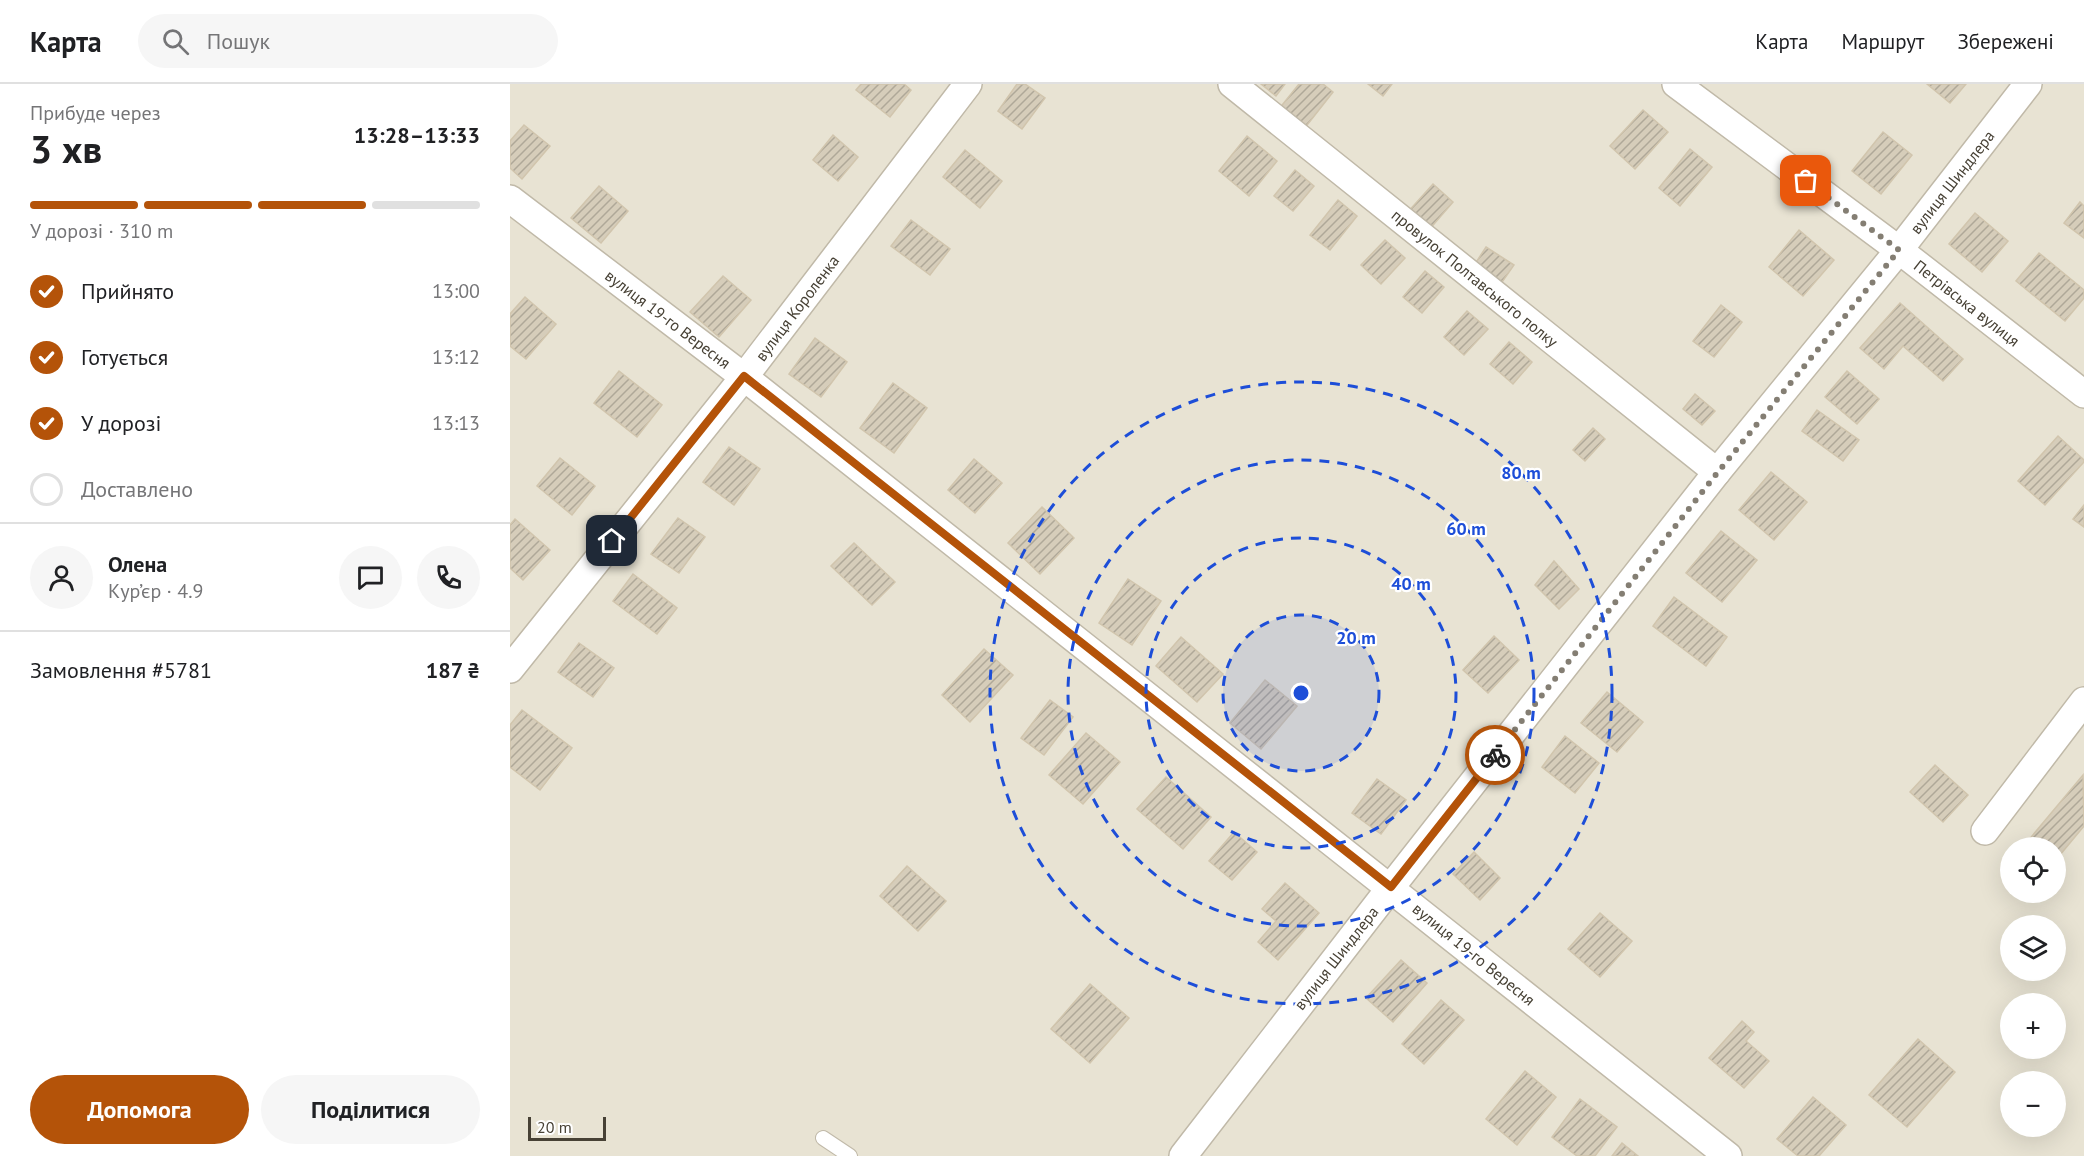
<!DOCTYPE html>
<html lang="uk">
<head>
<meta charset="utf-8">
<style>
  body { margin:0; font-family:"PT Sans",sans-serif; background:#f6f6f6; color:#202124; height:100vh; display:flex; flex-direction:column; font-size:22px; white-space:nowrap }
  * { box-sizing:border-box; margin:0 }
  p { font-size:20px; color:#757577 }
  .icon { flex:none; width:33px; height:33px; fill:none; stroke:currentColor; stroke-width:2; stroke-linecap:round; stroke-linejoin:round }
  .map { position:relative; flex:1; overflow:hidden }
  .sheet { display:flex; flex-direction:column; background:#fff; width:510px }
  .sheet>* { flex:none }
  .controls { position:absolute; left:1490px; top:753px; display:grid; gap:12px }
  .controls a { display:grid; place-items:center; width:66px; height:66px; border-radius:50%; background:#fff; box-shadow:0 6px 24px #0002; font-size:30px }
  .scale { position:absolute; left:18px; bottom:15px; width:78px; box-sizing:border-box; padding-left:6px; border:3px solid #474135; border-top:0; font-size:16px; line-height:21px; white-space:nowrap; color:#474135; -webkit-text-stroke:4px #fff; paint-order:stroke }
  .pin { position:absolute; display:grid; place-items:center; width:51px; height:51px; color:#fff; margin:-26px; border-radius:12px; box-shadow:0 3px 9px #0006 }
  .courier { position:absolute; display:grid; place-items:center; width:60px; height:60px; margin:-30px; border:4px solid #b45309; border-radius:50%; background:#fff; color:#222; box-shadow:0 2px 8px #0007 }
  .overview em { font-style:normal; font-weight:800 }
  .overview div { display:flex; flex-direction:column-reverse }
  .overview { display:flex; align-items:center; justify-content:space-between; height:102px; padding:0 30px }
  h1 { font-size:39px; font-weight:800; line-height:45px }
  .bar { display:grid; grid-template-columns:repeat(4,1fr); gap:9px 6px; align-content:center; height:72px; padding:0 30px }
  .bar i { height:8px; border-radius:4px; background:#e0e0e0 }
  .bar .on { background:#b45309 }
  .bar p { grid-column:span 4 }
  .line { display:flex; align-items:center; gap:15px; padding:0 30px; border-top:2px solid #e0e0e0 }
  .line div { flex:1 }
  .round { display:grid; place-items:center; flex:none; width:63px; height:63px; border-radius:32px; background:#f6f6f6 }
  ol { padding:0 30px; list-style:none }
  li { display:flex; align-items:center; gap:18px; height:66px }
  li p { margin-inline-start:auto }
  li .icon { padding:6px; border-radius:50%; background:#b45309; color:#fff; stroke-width:4 }
  li:last-child { color:#757577 }
  li i { width:33px; height:33px; border:3px solid #e0e0e0; border-radius:50% }
  .button { display:flex; gap:12px; margin-top:auto; padding:12px 30px }
  .button a { flex:1; height:69px; border-radius:36px; background:#b45309; color:#fff; font-size:24px; font-weight:800; line-height:69px; text-align:center }
  .button a+a { background:#f6f6f6; color:#202124 }
  header { display:flex; align-items:center; gap:36px; box-sizing:border-box; height:84px; padding:0 30px; background:#fff; border-bottom:2px solid #e0e0e0 }
  header strong { font-size:28px }
  nav { display:flex; gap:33px; margin-inline-start:auto; font-size:21px }
  .search { width:420px; height:54px; background:#f6f6f6; display:flex; align-items:center; gap:15px; box-sizing:border-box; padding:0 21px; border-radius:33px; color:#757577; font-size:22px }
  main { display:flex; flex:1; min-height:0 }
  .map>svg:first-child { display:block }
  .residential { fill:#e8e3d3; fill-rule:evenodd }
  .building { fill:url(#building-hatch); stroke:#d1c5ad; stroke-width:1.5 }
  .lines { fill:none; stroke-linecap:round; stroke-linejoin:round }
  .service-casing { stroke:#c0b9a8; stroke-width:16 }
  .minor-casing { stroke:#c0b9a8; stroke-width:30 }
  .service { stroke:#fff; stroke-width:14 }
  .minor { stroke:#fff; stroke-width:27 }
  .done { stroke:#847e73; stroke-width:6; stroke-dasharray:0 10.8 }
  .route { stroke:#b45309; stroke-width:8 }
  .ring { fill:none; stroke:#1d4ed8; stroke-width:3; stroke-dasharray:10 8 }
  .labels { text-anchor:middle; stroke-width:4.5; stroke-linejoin:round; paint-order:stroke }
  .street-label { font-size:16px; fill:#474135; stroke:#fff }
  .centre { fill:#1d4ed8; stroke:#fff; stroke-width:3 }
  .ring-label { font-size:18px; text-anchor:middle; font-weight:bold; fill:#1d4ed8; stroke:#fff; stroke-width:4.5; stroke-linejoin:round; paint-order:stroke }
</style>
</head>
<body>
<header>
<strong>Карта</strong>
<div class="search"><svg class="icon" aria-label="search" viewBox="0 0 24 24"><circle cx="10" cy="10" r="6"/><path d="M15 15l6 6"/></svg>Пошук</div>
<nav><a>Карта</a><a>Маршрут</a><a>Збережені</a></nav>
</header>
<main>
<section class="sheet">
<div class="overview"><div><h1>3 хв</h1><p>Прибуде через</p></div><em>13:28–13:33</em></div>
<div class="bar"><i class="on"></i><i class="on"></i><i class="on"></i><i></i><p>У дорозі · 310 m</p></div>
<ol>
<li><svg class="icon" aria-label="check" viewBox="0 0 24 24"><path d="M5 12l5 5 9-10"/></svg>Прийнято<p>13:00</p></li>
<li><svg class="icon" aria-label="check" viewBox="0 0 24 24"><path d="M5 12l5 5 9-10"/></svg>Готується<p>13:12</p></li>
<li><svg class="icon" aria-label="check" viewBox="0 0 24 24"><path d="M5 12l5 5 9-10"/></svg>У дорозі<p>13:13</p></li>
<li><i></i>Доставлено</li>
</ol>
<div class="line" style="height:108px"><a class="round"><svg class="icon" aria-label="person" viewBox="0 0 24 24"><circle cx="12" cy="8" r="4"/><path d="M4 21q1-7 8-7t8 7"/></svg></a><div><b>Олена</b><p>Кур’єр · 4.9</p></div><a class="round"><svg class="icon" aria-label="chat" viewBox="0 0 24 24"><path d="M4 5h16v11H9l-5 4z"/></svg></a><a class="round"><svg class="icon" aria-label="phone" viewBox="0 0 24 24"><path d="M5 4h4l2 5-3 2q2 4 5 5l2-3 5 2v4C11 20 4 13 5 4z"/></svg></a></div>
<div class="line" style="height:78px"><div>Замовлення #5781</div><b>187 ₴</b></div>
<div class="button"><a>Допомога</a><a>Поділитися</a></div>
</section>
<div class="map">
<svg width="1574" height="1072" viewBox="0 0 1574 1072">
  <defs>
    <pattern id="building-hatch" width="6" height="6" patternUnits="userSpaceOnUse" patternTransform="scale(1.5)"><rect width="6" height="6" fill="#d6cdba"/><path d="M-1 1l2-2M0 6l6-6M5 7l2-2" fill="none" stroke="#afa898"/></pattern>
  </defs>
  <rect width="100%" height="100%" fill="#f4f0e6"/>
  <path class="residential" d="M0 0H1574V1072H0ZM1500 764H1545V808H1500ZM1500 842H1545V886H1500ZM1500 920H1545V964H1500ZM1500 998H1545V1042H1500Z"/>
  <g class="building">
    <path d="M351 0H394L401 6 380 33 346 6Z"/>
    <path d="M507 0H515L535 14 512 45 488 27Z"/>
    <path d="M751 0H775L766 12Z"/>
    <path d="M789 0H813L823 8 794 45 769 25Z"/>
    <path d="M858 0H882L873 12Z"/>
    <path d="M1417 0H1456L1440 19Z"/>
    <path d="M1133 26 1158 48 1125 85 1100 62Z"/>
    <path d="M14 41 40 62 12 95 0 84V57Z"/>
    <path d="M1373 48 1402 71 1371 110 1342 87Z"/>
    <path d="M323 51 348 73 328 97 303 76Z"/>
    <path d="M737 52 767 77 739 112 709 87Z"/>
    <path d="M1180 65 1202 83 1170 122 1149 104Z"/>
    <path d="M455 66 492 97 470 124 433 93Z"/>
    <path d="M785 86 804 102 783 127 764 112Z"/>
    <path d="M923 100 943 118 918 147 897 129Z"/>
    <path d="M89 102 118 127 91 159 61 134Z"/>
    <path d="M828 116 847 132 820 166 800 151Z"/>
    <path d="M1570 118 1574 122V154L1554 139Z"/>
    <path d="M1465 129 1498 157 1472 188 1439 160Z"/>
    <path d="M401 136 440 165 420 191 381 162Z"/>
    <path d="M1289 146 1324 176 1293 212 1259 183Z"/>
    <path d="M875 156 895 174 871 200 851 181Z"/>
    <path d="M976 163 1004 181 990 201 963 183Z"/>
    <path d="M1529 169 1574 206V214L1555 237 1506 197Z"/>
    <path d="M915 187 934 203 912 229 893 213Z"/>
    <path d="M213 192 241 216 209 253 180 228Z"/>
    <path d="M15 213 46 240 16 275 0 262V230Z"/>
    <path d="M1390 219 1453 275 1433 297 1393 262 1374 285 1350 264Z"/>
    <path d="M1211 221 1232 238 1204 273 1183 257Z"/>
    <path d="M957 227 978 245 954 271 934 253Z"/>
    <path d="M305 254 337 278 311 313 279 290Z"/>
    <path d="M999 258 1022 278 1003 300 980 280Z"/>
    <path d="M109 287 152 321 127 353 84 319Z"/>
    <path d="M1337 287 1369 315 1347 340 1315 313Z"/>
    <path d="M383 299 417 324 384 369 350 344Z"/>
    <path d="M1185 310 1205 327 1192 341 1173 325Z"/>
    <path d="M1307 326 1349 356 1333 377 1292 347Z"/>
    <path d="M1083 344 1095 355 1075 377 1063 366Z"/>
    <path d="M1548 352 1574 376V378L1535 421 1508 397Z"/>
    <path d="M219 363 250 385 224 421 193 398Z"/>
    <path d="M50 374 85 402 62 431 27 402Z"/>
    <path d="M464 375 492 399 465 429 438 406Z"/>
    <path d="M1261 388 1297 418 1264 456 1229 426Z"/>
    <path d="M1574 421V443L1563 435Z"/>
    <path d="M532 423 564 454 530 490 498 459Z"/>
    <path d="M168 434 195 453 169 489 141 470Z"/>
    <path d="M5 435 40 466 13 496 0 484V441Z"/>
    <path d="M1211 447 1247 476 1212 518 1176 489Z"/>
    <path d="M344 459 385 498 362 521 321 482Z"/>
    <path d="M1044 477 1069 505 1049 525 1025 501Z"/>
    <path d="M123 490 167 524 147 550 103 517Z"/>
    <path d="M618 495 651 517 622 561 589 539Z"/>
    <path d="M1164 513 1217 553 1196 582 1143 542Z"/>
    <path d="M984 552 1009 576 978 609 953 586Z"/>
    <path d="M671 553 713 590 687 618 646 582Z"/>
    <path d="M69 559 104 584 83 613 48 588Z"/>
    <path d="M474 565 503 591 460 638 432 611Z"/>
    <path d="M755 596 787 622 751 665 720 639Z"/>
    <path d="M1097 608 1133 638 1107 668 1071 639Z"/>
    <path d="M540 616 563 633 534 671 511 654Z"/>
    <path d="M12 626 62 664 30 706 0 683V641Z"/>
    <path d="M576 649 610 678 573 720 539 691Z"/>
    <path d="M1055 652 1089 679 1065 709 1032 683Z"/>
    <path d="M1425 681 1458 711 1433 738 1400 708Z"/>
    <path d="M1573 691 1574 742 1545 777V764H1512Z"/>
    <path d="M656 693 701 733 673 765 627 725Z"/>
    <path d="M867 695 896 716 871 750 842 729Z"/>
    <path d="M724 748 747 768 722 796 699 777Z"/>
    <path d="M964 768 990 794 970 816 943 790Z"/>
    <path d="M397 782 436 817 408 847 370 812Z"/>
    <path d="M775 799 809 829 768 876 748 858 766 837 752 825Z"/>
    <path d="M1090 829 1122 857 1090 893 1058 865Z"/>
    <path d="M891 876 917 899 883 938 856 914Z"/>
    <path d="M580 900 619 934 580 979 541 945Z"/>
    <path d="M931 916 954 936 914 980 892 960Z"/>
    <path d="M1232 937 1244 948 1236 957 1259 977 1234 1004 1199 974Z"/>
    <path d="M1408 955 1445 988 1397 1043 1359 1011Z"/>
    <path d="M1015 987 1046 1013 1007 1061 976 1035Z"/>
    <path d="M1303 1013 1336 1041 1309 1072H1288L1267 1055Z"/>
    <path d="M1070 1015 1107 1043 1085 1072H1067L1042 1053Z"/>
    <path d="M1112 1059 1128 1072H1102Z"/>
  </g>
  <g class="lines">
    <g class="service-casing">
      <path id="service" d="M313 1054 340 1072"/>
    </g>
    <g class="minor-casing">
      <g id="minor">
        <path d="M722 0 1207 388"/>
        <path d="M1166 0 1389 166 1574 310"/>
        <path d="M0 115 234 293 1218 1072"/>
        <path d="M0 585 234 293 458 0"/>
        <path d="M1475 747 1574 617"/>
        <path d="M673 1072 881 803 1207 388 1389 166 1518 0"/>
      </g>
    </g>
    <use href="#service" class="service"/>
    <use href="#minor" class="minor"/>
  </g>
  <g class="lines">
    <path class="done" d="M985 671 1208 388 1389 166 1296 97"/>
    <path class="route" d="M102 457 234 292 881 803 985 671"/>
  </g>
  <circle cx="791" cy="609" r="78" fill="#1d4ed8" fill-opacity=".12"/>
  <g class="ring">
    <circle cx="791" cy="609" r="78"/>
    <circle cx="791" cy="609" r="155"/>
    <circle cx="791" cy="609" r="233"/>
    <circle cx="791" cy="609" r="311"/>
  </g>
  <g class="labels">
    <g class="street-label">
      <text transform="translate(1442 98) rotate(-52)" y="6">вулиця Шиндлера</text>
      <text transform="translate(965 194) rotate(39)" y="6">провулок Полтавського полку</text>
      <text transform="translate(1457 219) rotate(38)" y="6">Петрівська вулиця</text>
      <text transform="translate(287 224) rotate(-53)" y="6">вулиця Короленка</text>
      <text transform="translate(158 235) rotate(37)" y="6">вулиця 19-го Вересня</text>
      <text transform="translate(964 870) rotate(39)" y="6">вулиця 19-го Вересня</text>
      <text transform="translate(826 874) rotate(-52)" y="6">вулиця Шиндлера</text>
    </g>
  </g>
  <circle cx="791" cy="609" r="9" class="centre"/>
  <g class="ring-label">
    <text x="1011" y="395">80 m</text>
    <text x="956" y="451">60 m</text>
    <text x="901" y="506">40 m</text>
    <text x="846" y="560">20 m</text>
  </g>
</svg>
<div class="controls">
<a><svg class="icon" aria-label="locate" viewBox="0 0 24 24"><circle cx="12" cy="12" r="6"/><path d="M12 2v4M12 18v4M2 12h4M18 12h4"/></svg></a>
<a><svg class="icon" aria-label="layers" viewBox="0 0 24 24"><path d="M12 4l9 5-9 5-9-5zM3 14l9 5 9-5"/></svg></a>
<a>+</a>
<a>−</a>
</div>
<div class="scale">20 m</div>
<div class="pin" style="left:1296px;top:97px;background:#ea580c"><svg class="icon" aria-label="bag" viewBox="0 0 24 24"><path d="M5 8h14l-1 12H6zM9 8a3 3 0 0 1 6 0"/></svg></div>
<div class="pin" style="left:102px;top:457px;background:#1f2937"><svg class="icon" aria-label="home" viewBox="0 0 24 24"><path d="M3 11l9-7 9 7M6 9v11h12V9"/></svg></div>
<div class="courier" style="left:985px;top:671px"><svg class="icon" aria-label="bike" viewBox="0 0 24 24"><circle cx="6" cy="16" r="4"/><circle cx="18" cy="16" r="4"/><path d="M6 16l4-8h5l3 8M10 8l3 8H6M13 5h3"/></svg></div>
</div>
</main>
</body>
</html>
